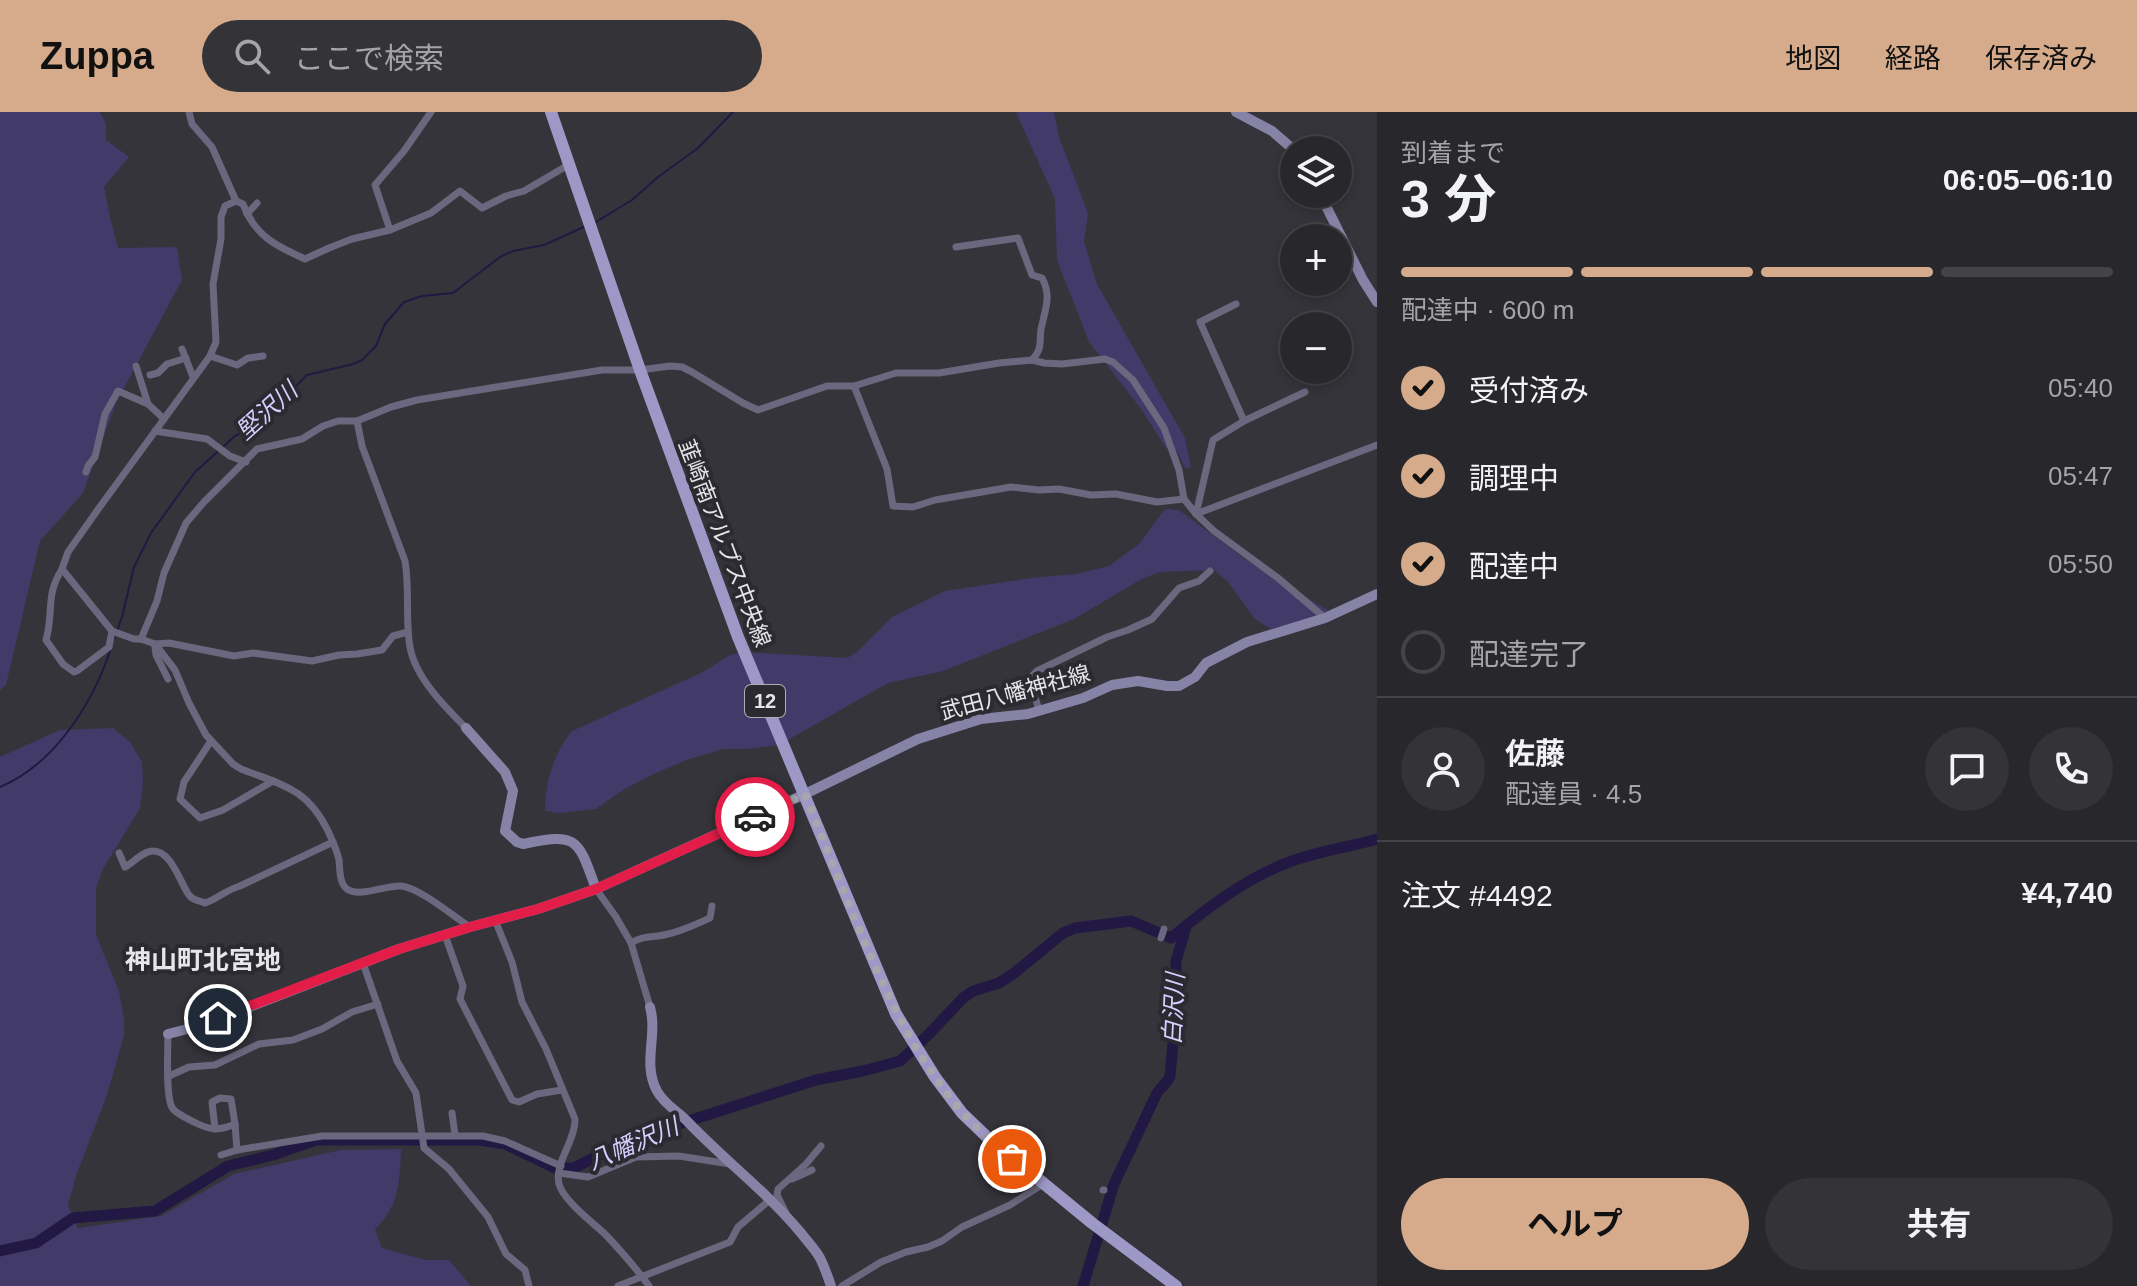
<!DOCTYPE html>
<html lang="ja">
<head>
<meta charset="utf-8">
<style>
  body { margin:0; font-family:Helvetica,"Noto Sans JP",sans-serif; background:#343338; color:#f1f3f6; height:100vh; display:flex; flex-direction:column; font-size:30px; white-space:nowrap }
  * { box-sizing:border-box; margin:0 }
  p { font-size:26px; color:#a5a5a9 }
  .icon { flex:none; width:44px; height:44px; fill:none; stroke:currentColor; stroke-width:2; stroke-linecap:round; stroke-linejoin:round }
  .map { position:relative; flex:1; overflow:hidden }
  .panel { display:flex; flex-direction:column; background:#28272c; width:760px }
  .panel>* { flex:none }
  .fabs { position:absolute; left:1280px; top:24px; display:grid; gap:16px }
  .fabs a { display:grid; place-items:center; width:72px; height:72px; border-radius:50%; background:#28272c; box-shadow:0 4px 12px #0003,0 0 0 2px #444448; font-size:40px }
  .pin { position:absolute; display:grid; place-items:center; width:68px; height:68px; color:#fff; margin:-34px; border:4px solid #fff; border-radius:50%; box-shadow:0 2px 8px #0007 }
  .courier { position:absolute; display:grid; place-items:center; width:80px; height:80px; margin:-40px; border:6px solid #e11d48; border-radius:50%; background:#fff; color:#222; box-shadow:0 2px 10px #0007 }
  .summary em { font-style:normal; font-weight:700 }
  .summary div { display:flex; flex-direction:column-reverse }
  .summary { display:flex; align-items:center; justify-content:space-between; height:136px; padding:0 24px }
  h1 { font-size:52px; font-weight:700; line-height:60px }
  .bar { display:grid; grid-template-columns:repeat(4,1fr); gap:12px 8px; align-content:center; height:96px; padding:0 24px }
  .bar i { height:10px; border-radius:6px; background:#444448 }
  .bar .selected { background:#d6ab8b }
  .bar p { grid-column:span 4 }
  .line { display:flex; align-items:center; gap:20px; padding:0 24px; border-top:2px solid #444448 }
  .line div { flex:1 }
  .round { display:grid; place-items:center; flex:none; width:84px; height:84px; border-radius:42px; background:#343338 }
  ol { padding:0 24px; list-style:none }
  li { display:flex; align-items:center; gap:24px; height:88px }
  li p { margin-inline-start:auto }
  li .icon { padding:8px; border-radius:50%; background:#d6ab8b; color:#111; stroke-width:4 }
  li:last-child { color:#a5a5a9 }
  li i { width:44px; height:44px; border:4px solid #444448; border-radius:50% }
  .action { display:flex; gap:16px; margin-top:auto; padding:16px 24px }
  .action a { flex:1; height:92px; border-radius:48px; background:#d6ab8b; color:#111; font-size:32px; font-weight:700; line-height:92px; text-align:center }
  .action a+a { background:#343338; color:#f1f3f6 }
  header { display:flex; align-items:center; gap:48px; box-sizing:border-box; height:112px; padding:0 40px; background:#d6ab8b; color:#111 }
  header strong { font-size:38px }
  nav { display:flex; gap:44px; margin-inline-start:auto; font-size:28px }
  .search { width:560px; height:72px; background:#343338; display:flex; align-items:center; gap:20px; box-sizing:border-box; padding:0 28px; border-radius:44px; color:#a5a5a9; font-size:30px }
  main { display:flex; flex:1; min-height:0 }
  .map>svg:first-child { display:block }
  .green { fill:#423a68 }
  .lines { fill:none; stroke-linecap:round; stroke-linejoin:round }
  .stream { stroke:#221844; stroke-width:2 }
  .river { stroke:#221844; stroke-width:11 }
  .street { stroke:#6a677e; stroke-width:7 }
  .secondary { stroke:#8783a7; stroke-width:10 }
  .primary { stroke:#9e98c7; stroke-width:12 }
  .done { stroke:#a8a7ac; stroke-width:8; stroke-dasharray:0 14.4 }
  .route { stroke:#e11d48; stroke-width:10 }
  .labels { text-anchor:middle; stroke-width:8; stroke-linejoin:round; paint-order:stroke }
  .shield { fill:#2b2a30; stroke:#aeadb2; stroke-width:2 }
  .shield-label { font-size:20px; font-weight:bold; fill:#e6e5e9 }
  .street-label { font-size:22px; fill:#e6e5e9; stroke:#2b2a30 }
  .water-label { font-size:24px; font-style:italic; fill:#d4cffe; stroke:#2b2a30 }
  .quarter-label { font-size:26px; font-weight:bold; fill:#e6e5e9; stroke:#2b2a30 }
</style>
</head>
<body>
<header>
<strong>Zuppa</strong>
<div class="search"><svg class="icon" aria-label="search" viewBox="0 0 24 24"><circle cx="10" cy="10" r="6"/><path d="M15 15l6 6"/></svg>ここで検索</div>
<nav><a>地図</a><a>経路</a><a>保存済み</a></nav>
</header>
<main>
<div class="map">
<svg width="1377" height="1174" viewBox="0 0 1377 1174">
  <rect width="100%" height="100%" fill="#35343a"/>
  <g class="green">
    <path d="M0 0H100L106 12V28L129 45 104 75 110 105 118 136 177 135 182 168 116 291 83 381 40 429 6 573 0 578Z"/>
    <path d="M1016 0H1054L1059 25 1088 101 1084 129 1097 172 1185 326 1191 356H1185L1177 339 1166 336 1142 298 1089 230 1057 148 1055 87Z"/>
    <path d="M1165 397 1179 398 1245 447 1335 503 1271 517 1255 507 1228 470 1214 458 1159 460 1140 468 1074 507 943 559 888 571 779 633 748 637H724L689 647 654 662 623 678 596 697 559 701 545 699C545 671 554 640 572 619L701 561 730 543 744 540 847 546 857 540 892 505 945 479 1031 466 1076 462 1109 454 1140 431Z"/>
    <path d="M113 616 130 630 142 650 143 671 140 696 103 757 96 776V823L119 879 124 906V924L106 986 77 1061 68 1093 78 1116 161 1104 234 1062 341 1038 401 1037C400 1068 399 1095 375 1117L382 1136 426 1148H449L471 1174H0V645L60 618Z"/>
  </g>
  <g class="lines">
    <g class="stream">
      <path d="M596 110 632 88 658 65 698 36 733 0"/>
      <path d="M114 527 122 505 134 455 151 421 195 360 235 324 259 311 307 263 353 252 362 248 376 234 385 212 404 190 422 184 453 181 500 145 513 139 544 133 586 114"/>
      <path d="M0 675C55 652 93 591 111 536"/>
    </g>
    <g class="river">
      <path d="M0 1139 36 1131 73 1106 155 1099 228 1054 273 1043 316 1028H480L505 1032 555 1056H574L613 1036 657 1019 816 968 863 959 900 949 929 922 963 886 973 879 999 871 1013 862 1063 821 1075 816 1131 809 1171 826C1207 796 1247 765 1292 749 1319 739 1349 735 1377 727"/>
      <path d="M1083 1174 1114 1072 1156 983C1160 975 1167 972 1170 964L1175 909 1176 849 1186 815"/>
    </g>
    <g class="street">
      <path d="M189 0 192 12 212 35 236 89 243 92C255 124 276 134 305 147L329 136 352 127 390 118 431 101 460 79 482 96 506 84 524 79 570 52"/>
      <path d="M236 89 225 94 221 105V127L213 172 216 230 210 244 99 396 68 440 62 457 112 519 134 527H141L155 532 175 558 189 591 206 623 233 652 241 657C282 673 307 676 328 719 332 728 337 738 339 748 340 757 339 771 347 777 359 786 386 773 401 774 420 776 453 804 470 815"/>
      <path d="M247 102 257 91"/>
      <path d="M390 118 375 73 404 39 431 0"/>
      <path d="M956 135 1018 126 1032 163 1042 166C1052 184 1045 198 1041 217 1039 232 1043 235 1032 248"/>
      <path d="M1236 192 1200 210 1244 309"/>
      <path d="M182 237 193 265"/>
      <path d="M210 244 237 253 248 246 263 244"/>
      <path d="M136 254 148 292"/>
      <path d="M150 263 158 261 167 252 186 246"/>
      <path d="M854 274 887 357 893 394 913 395 935 388 1011 375 1039 378 1059 377 1091 383 1116 382 1157 390 1184 387"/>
      <path d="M357 309 362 334 405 449C410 478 405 507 410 535 415 565 445 595 466 616"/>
      <path d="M155 319 207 327 230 344 246 350"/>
      <path d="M86 360 88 354 95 345 105 302 118 279 148 292 164 307"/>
      <path d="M1196 402 1377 333"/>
      <path d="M1196 402 1213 328 1244 309 1305 280"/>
      <path d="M62 457C45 484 54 500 46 528L63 552 74 560 77 559 109 535 112 519"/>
      <path d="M141 527 157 489 164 461 186 411 204 390 257 337 302 327 323 314 338 309H357L391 295 417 288 602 258H640L670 254 682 255 692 260 743 291 758 298 827 274H854L896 261H939L999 251 1032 248 1044 251 1062 252 1105 247 1113 250 1133 268 1164 316 1179 358 1184 387 1196 402 1214 419 1278 466 1325 506"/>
      <path d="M155 532 169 531 234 544 253 541 312 549 339 543 357 542 382 538 393 524 408 520"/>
      <path d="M155 535 156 543 168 567"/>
      <path d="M1039 598 1031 572 1032 564 1037 559 1107 525 1128 518 1152 507 1179 476 1199 469 1210 459"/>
      <path d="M211 629 184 670 180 687 200 706 223 698 273 669"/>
      <path d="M119 741 125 755C133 751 143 739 153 739 172 739 180 771 189 783 193 789 199 788 205 791 219 786 226 778 240 774L333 730"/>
      <path d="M596 777 616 805 631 831 650 895"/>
      <path d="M495 808 512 850 522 890 546 937 575 1007C576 1028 554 1051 559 1072 563 1088 593 1111 605 1122 620 1138 636 1156 649 1174"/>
      <path d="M445 823 463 874 460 887 512 988 519 990 537 982 562 978"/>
      <path d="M1161 826 1164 817"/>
      <path d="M631 831C644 823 653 826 668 822 682 819 697 812 710 806L712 794"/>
      <path d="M363 851 397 949 416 981 424 1036 449 1057 488 1105 506 1142 525 1158 529 1174"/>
      <path d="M168 922C168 937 165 987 173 997 177 1002 188 1007 194 1010 209 1018 220 1019 235 1012"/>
      <path d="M169 964 189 955 215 953 259 932 293 928 322 917 352 900 378 892"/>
      <path d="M452 1001 455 1023"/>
      <path d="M215 1017 212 990 220 986 231 987 235 1012 237 1038"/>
      <path d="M221 1043 237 1038 322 1024H483L505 1029 561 1054"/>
      <path d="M559 1061 588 1065 636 1045 679 1044 730 1052"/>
      <path d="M792 1067 812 1058"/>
      <path d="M1103 1078H1104"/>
      <path d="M786 1101 777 1083 778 1077 806 1052 821 1034"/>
      <path d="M618 1174 730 1130 738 1115 771 1087"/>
      <path d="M842 1174 881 1150 906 1140 928 1135 942 1129 962 1115 1010 1093 1043 1072"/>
    </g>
    <g class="secondary">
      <path d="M1236 0 1272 19 1294 38"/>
      <path d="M1320 82 1363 168 1377 190"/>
      <path d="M466 616 505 660 513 679 505 719 517 730 523 732C578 720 578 727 596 777"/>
      <path d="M650 895C658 924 642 951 657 979 664 992 677 999 687 1009 724 1048 767 1080 801 1121 807 1129 815 1137 820 1146 824 1154 828 1165 831 1174"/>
      <path d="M168 922 203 913 399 837 470 815 538 797 596 777 805 682 918 627 981 607 1028 602 1083 586 1112 573 1138 569 1167 574H1179L1195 565 1206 551 1247 530 1325 506 1377 482"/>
    </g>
    <path class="primary" d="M551 0 640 258 738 525 896 902 935 965 962 1001 987 1025 1092 1111 1176 1174"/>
  </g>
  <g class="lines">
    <path class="done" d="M755 705 805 682C823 728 841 774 860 819 887 884 916 947 963 1001 978 1018 995 1033 1012 1047"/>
    <path class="route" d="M218 906 399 837 470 815 538 797 596 777 755 705"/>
  </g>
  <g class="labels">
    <rect class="shield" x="745" y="573" width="40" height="32" rx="6"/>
    <g class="shield-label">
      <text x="765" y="596">12</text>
    </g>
    <g class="street-label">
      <text transform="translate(725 431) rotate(69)" y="8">韮崎南アルプス中央線</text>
      <text transform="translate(1015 580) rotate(-15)" y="8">武田八幡神社線</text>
    </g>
    <g class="water-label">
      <text transform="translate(267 299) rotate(-42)" y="8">堅沢川</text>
      <text transform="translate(1174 897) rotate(-87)" y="8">白沢川</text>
      <text transform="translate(633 1032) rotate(-23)" y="8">八幡沢川</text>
    </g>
    <g class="quarter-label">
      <text x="203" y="857">神山町北宮地</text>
    </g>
  </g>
</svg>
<div class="fabs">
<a><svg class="icon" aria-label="layers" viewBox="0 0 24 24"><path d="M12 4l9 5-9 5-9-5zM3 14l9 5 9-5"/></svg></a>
<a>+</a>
<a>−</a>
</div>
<div class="pin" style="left:1012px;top:1047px;background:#ea580c"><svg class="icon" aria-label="bag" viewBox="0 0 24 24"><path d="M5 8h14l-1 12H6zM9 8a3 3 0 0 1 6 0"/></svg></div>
<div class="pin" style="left:218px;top:906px;background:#1f2937"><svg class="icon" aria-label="home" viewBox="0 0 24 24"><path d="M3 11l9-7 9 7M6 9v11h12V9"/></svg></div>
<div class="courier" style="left:755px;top:705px"><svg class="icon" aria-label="car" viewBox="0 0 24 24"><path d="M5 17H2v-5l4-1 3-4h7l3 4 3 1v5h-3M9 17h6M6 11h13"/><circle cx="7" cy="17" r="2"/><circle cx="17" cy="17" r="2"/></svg></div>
</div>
<section class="panel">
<div class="summary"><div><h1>3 分</h1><p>到着まで</p></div><em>06:05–06:10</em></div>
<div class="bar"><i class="selected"></i><i class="selected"></i><i class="selected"></i><i></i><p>配達中 · 600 m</p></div>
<ol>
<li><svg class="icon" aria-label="check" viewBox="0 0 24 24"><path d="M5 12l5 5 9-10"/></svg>受付済み<p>05:40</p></li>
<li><svg class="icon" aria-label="check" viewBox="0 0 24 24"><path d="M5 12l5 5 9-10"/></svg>調理中<p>05:47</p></li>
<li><svg class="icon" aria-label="check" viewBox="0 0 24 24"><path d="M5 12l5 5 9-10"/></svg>配達中<p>05:50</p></li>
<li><i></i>配達完了</li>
</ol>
<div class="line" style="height:144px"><a class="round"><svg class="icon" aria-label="person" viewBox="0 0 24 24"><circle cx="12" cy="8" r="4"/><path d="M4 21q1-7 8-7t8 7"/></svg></a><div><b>佐藤</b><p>配達員 · 4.5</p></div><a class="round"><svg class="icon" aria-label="chat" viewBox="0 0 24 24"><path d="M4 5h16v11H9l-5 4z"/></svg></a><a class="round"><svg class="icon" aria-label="phone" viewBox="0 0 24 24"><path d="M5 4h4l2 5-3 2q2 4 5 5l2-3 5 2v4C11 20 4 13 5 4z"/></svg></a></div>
<div class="line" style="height:104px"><div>注文 #4492</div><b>¥4,740</b></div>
<div class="action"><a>ヘルプ</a><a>共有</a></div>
</section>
</main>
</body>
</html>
